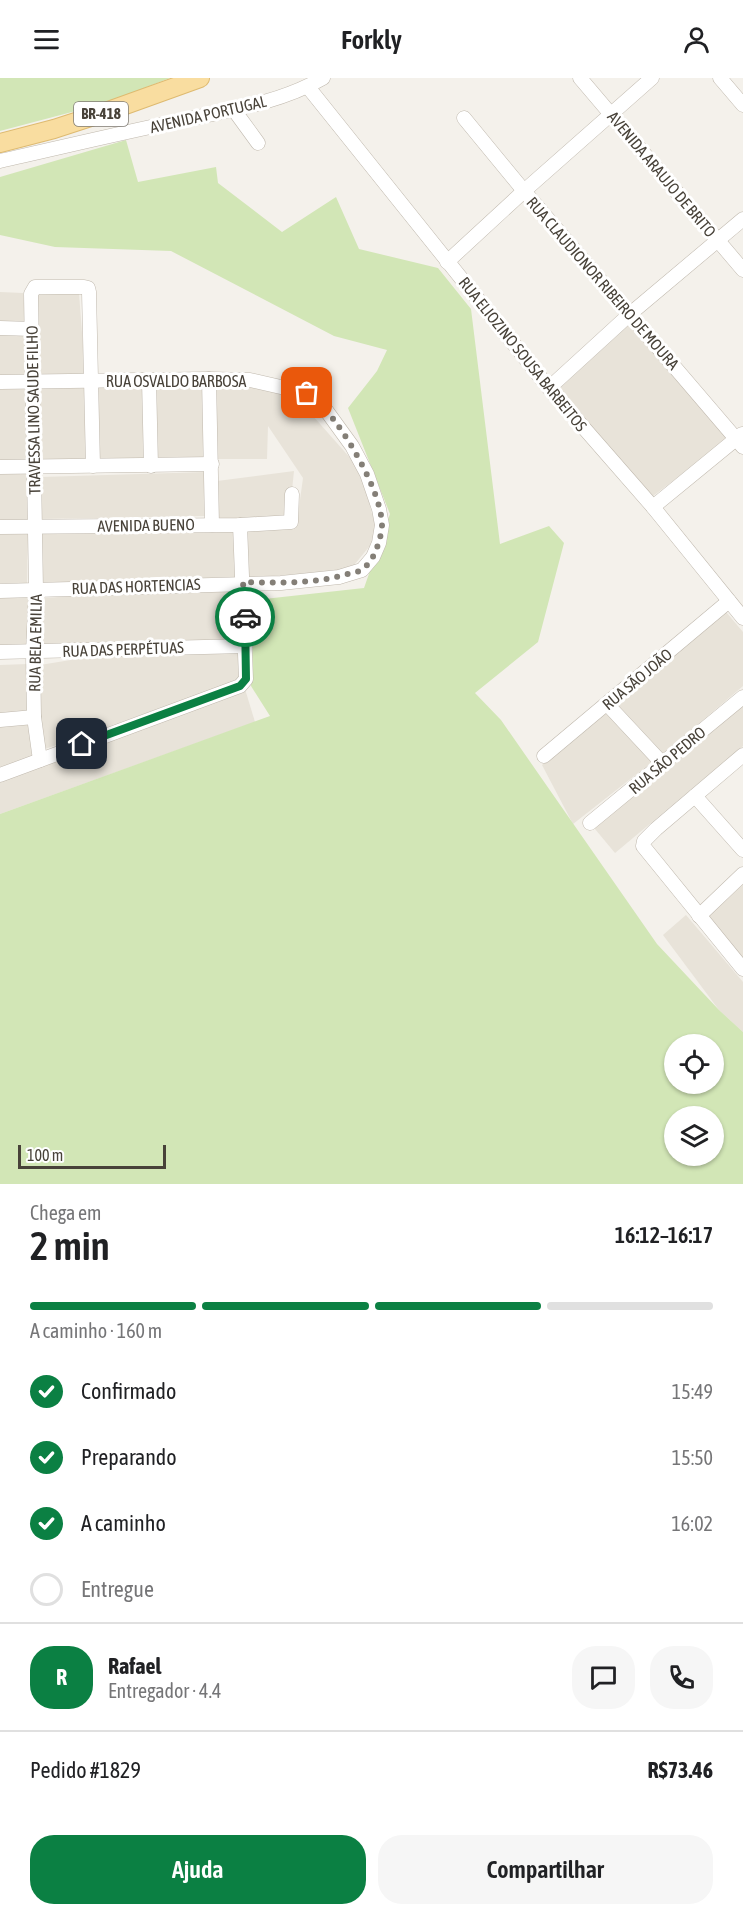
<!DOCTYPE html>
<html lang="pt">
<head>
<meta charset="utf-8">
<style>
  body { margin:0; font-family:"Asap Condensed",sans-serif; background:#f6f6f6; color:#202124; height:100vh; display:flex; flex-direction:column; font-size:22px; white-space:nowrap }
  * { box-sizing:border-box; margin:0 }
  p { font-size:20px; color:#757577 }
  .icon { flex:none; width:33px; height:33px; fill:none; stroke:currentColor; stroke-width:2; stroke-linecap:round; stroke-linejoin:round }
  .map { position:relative; height:1106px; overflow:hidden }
  .panel { display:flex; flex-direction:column; background:#fff; flex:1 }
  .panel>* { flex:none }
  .buttons { position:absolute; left:664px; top:956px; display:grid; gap:12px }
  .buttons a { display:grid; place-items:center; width:60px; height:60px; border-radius:50%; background:#fff; box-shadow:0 2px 4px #0004; font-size:30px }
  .scale { position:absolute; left:18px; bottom:15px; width:148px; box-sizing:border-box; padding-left:6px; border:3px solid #484239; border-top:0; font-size:16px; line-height:21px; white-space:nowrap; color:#484239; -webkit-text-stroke:4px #fff; paint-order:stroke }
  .pin { position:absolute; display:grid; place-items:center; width:51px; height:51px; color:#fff; margin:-26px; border-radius:12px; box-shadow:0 3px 9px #0006 }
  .courier { position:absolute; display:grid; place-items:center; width:60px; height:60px; margin:-30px; border:4px solid #0b8043; border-radius:50%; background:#fff; color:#222; box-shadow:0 2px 8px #0007 }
  .head em { font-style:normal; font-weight:600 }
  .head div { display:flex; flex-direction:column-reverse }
  .head { display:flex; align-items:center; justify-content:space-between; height:102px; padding:0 30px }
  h1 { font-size:39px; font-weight:600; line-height:45px }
  .bar { display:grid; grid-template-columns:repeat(4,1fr); gap:9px 6px; align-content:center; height:72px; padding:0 30px }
  .bar i { height:8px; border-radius:4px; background:#e0e0e0 }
  .bar .selected { background:#0b8043 }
  .bar p { grid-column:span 4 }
  .line { display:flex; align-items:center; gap:15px; padding:0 30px; border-top:2px solid #e0e0e0 }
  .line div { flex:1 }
  .round { display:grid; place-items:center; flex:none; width:63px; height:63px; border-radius:24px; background:#f6f6f6 }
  ol { padding:0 30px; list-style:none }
  li { display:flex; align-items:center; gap:18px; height:66px }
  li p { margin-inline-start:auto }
  li .icon { padding:6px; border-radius:50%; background:#0b8043; color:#fff; stroke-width:4 }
  li:last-child { color:#757577 }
  li i { width:33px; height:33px; border:3px solid #e0e0e0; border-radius:50% }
  .cta { display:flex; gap:12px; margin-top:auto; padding:12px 30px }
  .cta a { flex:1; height:69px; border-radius:24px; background:#0b8043; color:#fff; font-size:24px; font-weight:600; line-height:69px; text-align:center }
  .cta a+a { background:#f6f6f6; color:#202124 }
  header { display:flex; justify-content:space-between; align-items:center; height:78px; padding:0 30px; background:#fff; font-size:27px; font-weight:600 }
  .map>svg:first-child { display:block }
  .residential { fill:#e8e3d9 }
  .green { fill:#d2e6b6; fill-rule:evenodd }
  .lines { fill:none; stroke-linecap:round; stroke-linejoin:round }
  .minor-casing { stroke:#c0b9ae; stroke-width:15 }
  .major-casing { stroke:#deba70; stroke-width:20 }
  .minor { stroke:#fff; stroke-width:14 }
  .major { stroke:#f9dda0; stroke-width:18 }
  .done { stroke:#847f77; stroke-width:6; stroke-dasharray:0 10.8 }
  .route { stroke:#0b8043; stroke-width:8 }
  .labels { text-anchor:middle; stroke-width:6; stroke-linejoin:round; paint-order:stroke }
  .shield { fill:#fff; stroke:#7f7b74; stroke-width:1.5 }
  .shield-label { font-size:15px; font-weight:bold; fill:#484239 }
  .street-label { font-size:16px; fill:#484239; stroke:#fff }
</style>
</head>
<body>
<header><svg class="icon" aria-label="menu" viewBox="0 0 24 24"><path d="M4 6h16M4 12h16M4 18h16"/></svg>Forkly<svg class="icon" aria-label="person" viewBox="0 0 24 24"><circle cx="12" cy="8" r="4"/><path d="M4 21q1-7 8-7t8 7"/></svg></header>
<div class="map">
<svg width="743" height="1106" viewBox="0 0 743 1106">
  <rect width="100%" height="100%" fill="#f4f1eb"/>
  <g class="residential">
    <path d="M0 214 23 215 26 246 0 245Z"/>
    <path d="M79 215 85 295 37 303 38 217Z"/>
    <path d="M631 245 728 361 653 418 558 312Z"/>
    <path d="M0 256 25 257V298H0Z"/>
    <path d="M204 305 206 381 155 384 149 306Z"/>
    <path d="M144 307 146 383 97 385 95 308Z"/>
    <path d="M214 307 267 309 297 320 360 391 378 458 350 492 247 500 244 451 297 444 303 400 268 348 267 381H216Z"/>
    <path d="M25 309 28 383 0 384V310Z"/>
    <path d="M36 309H87L88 385 38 384Z"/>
    <path d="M294 393 289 441 217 443V403Z"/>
    <path d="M0 394H29V444L0 445Z"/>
    <path d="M206 394 205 438 40 441 41 399Z"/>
    <path d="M238 449V499L42 505 41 455Z"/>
    <path d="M0 455H28L27 505H0Z"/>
    <path d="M238 512V562L39 572 45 520 139 513Z"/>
    <path d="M30 519 26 573H0V520Z"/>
    <path d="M726 534 743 554V608L663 676 615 633 652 684 573 746 542 687Z"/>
    <path d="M240 572 242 595 237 603 45 671 41 641 40 587 89 579Z"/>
    <path d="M28 586 29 634 0 636V587Z"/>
    <path d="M245 611 255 644 0 736V700Z"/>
    <path d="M743 625V668L615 775 590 745Z"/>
    <path d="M30 644 32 678 0 690V647Z"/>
    <path d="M743 805V881L709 838Z"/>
    <path d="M686 837 743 904V954L719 932 663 857Z"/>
  </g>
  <g class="green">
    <path d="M0 0H170L106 25 0 53Z"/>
    <path d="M126 62 138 104 216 89 218 105 282 154 336 119 359 171 438 190 471 231 500 466 549 448 564 465 538 564 475 615 501 642 657 866 719 932 743 954V1106H0V736L270 638 251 608 255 522 364 510 390 436 348 330 377 293 387 272 334 258 171 173 55 169 0 157V99ZM675 966H714V1005H675ZM675 1038H714V1077H675Z"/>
  </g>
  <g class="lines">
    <g class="minor-casing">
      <g id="minor">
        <path d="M580 0 743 192"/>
        <path d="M720 0 743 27"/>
        <path d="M308 9 549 310 653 429 743 540"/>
        <path d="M234 32 258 65"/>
        <path d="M464 40 524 113 743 369"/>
        <path d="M0 83C58 70 116 56 174 44 225 33 278 26 323 0"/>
        <path d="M447 184 524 113 652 0"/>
        <path d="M0 250 32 251"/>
        <path d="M209 301 212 447"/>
        <path d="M149 302 151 388"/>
        <path d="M0 304 209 301 250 302 307 315 323 328 352 368 367 396 379 431 382 447 379 465 373 479 362 492 339 499 281 505 0 513"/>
        <path d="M549 310 630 236 743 141"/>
        <path d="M0 389 212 386"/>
        <path d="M653 429 742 356"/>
        <path d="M0 449 240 447 291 444 292 416"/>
        <path d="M0 574 245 568"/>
        <path d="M607 626 663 686"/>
        <path d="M0 642 34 639"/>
        <path d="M743 677 656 751 644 763 643 768 743 891"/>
        <path d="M544 678 729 523"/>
        <path d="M40 682 34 639 33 574 36 512 31 216 35 209H84L88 210 89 214 93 388"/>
        <path d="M0 697 240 608 246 601 240 447"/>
        <path d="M695 718 743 772"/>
        <path d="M590 745 743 619"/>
        <path d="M699 838 743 796"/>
      </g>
    </g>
    <g class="major-casing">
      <path id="major" d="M0 65 54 51 100 36 200 0"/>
    </g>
    <use href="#minor" class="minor"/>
    <use href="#major" class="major"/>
  </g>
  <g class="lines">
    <path class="done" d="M245 539 243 504C278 505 314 506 348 496 352 495 358 494 361 492 367 489 373 480 375 474 379 466 381 457 382 448 382 414 346 354 324 330 319 324 312 320 307 315"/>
    <path class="route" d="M82 666 240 608 246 601 245 539"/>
  </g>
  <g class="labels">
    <rect class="shield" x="74" y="24" width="54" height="24" rx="4.5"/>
    <g class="shield-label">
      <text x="101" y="41">BR-418</text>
    </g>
    <g class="street-label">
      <text transform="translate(208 36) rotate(-13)" y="6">AVENIDA PORTUGAL</text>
      <text transform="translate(662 96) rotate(50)" y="6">AVENIDA ARAUJO DE BRITO</text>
      <text transform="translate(603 205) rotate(49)" y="6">RUA CLAUDIONOR RIBEIRO DE MOURA</text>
      <text transform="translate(523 276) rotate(51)" y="6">RUA ELIOZINO SOUSA BARBEITOS</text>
      <text x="176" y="309">RUA OSVALDO BARBOSA</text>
      <text transform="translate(33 332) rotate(-91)" y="6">TRAVESSA LINO SAUDE FILHO</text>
      <text transform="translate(146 447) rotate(-1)" y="6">AVENIDA BUENO</text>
      <text transform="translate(136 508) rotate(-2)" y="6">RUA DAS HORTENCIAS</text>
      <text transform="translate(35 565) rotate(-89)" y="6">RUA BELA EMILIA</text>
      <text transform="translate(123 571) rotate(-2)" y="6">RUA DAS PERPÉTUAS</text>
      <text transform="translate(637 601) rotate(-40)" y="6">RUA SÃO JOÃO</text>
      <text transform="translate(667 682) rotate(-40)" y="6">RUA SÃO PEDRO</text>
    </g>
  </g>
</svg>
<div class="buttons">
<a><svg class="icon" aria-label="locate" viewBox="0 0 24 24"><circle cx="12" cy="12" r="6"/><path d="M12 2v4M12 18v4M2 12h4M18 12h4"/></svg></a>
<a><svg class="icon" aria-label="layers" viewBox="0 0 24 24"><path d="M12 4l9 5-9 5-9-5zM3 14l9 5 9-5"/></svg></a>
</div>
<div class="scale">100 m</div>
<div class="pin" style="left:307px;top:315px;background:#ea580c"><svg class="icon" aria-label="bag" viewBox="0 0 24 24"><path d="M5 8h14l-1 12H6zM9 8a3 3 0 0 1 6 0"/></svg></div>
<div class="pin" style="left:82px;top:666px;background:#1f2937"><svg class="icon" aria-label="home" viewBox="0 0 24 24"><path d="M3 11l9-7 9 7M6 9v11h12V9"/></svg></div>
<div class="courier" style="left:245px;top:539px"><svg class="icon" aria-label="car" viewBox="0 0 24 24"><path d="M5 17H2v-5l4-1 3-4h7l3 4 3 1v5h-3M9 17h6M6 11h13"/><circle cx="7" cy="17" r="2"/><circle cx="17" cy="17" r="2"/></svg></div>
</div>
<section class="panel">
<div class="head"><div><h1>2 min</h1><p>Chega em</p></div><em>16:12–16:17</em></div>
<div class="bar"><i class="selected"></i><i class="selected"></i><i class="selected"></i><i></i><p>A caminho · 160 m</p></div>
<ol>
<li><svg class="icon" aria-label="check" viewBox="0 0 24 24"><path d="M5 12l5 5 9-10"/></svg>Confirmado<p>15:49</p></li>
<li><svg class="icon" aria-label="check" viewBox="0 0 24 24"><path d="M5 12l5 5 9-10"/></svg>Preparando<p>15:50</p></li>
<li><svg class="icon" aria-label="check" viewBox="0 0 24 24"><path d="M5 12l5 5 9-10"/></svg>A caminho<p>16:02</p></li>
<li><i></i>Entregue</li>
</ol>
<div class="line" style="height:108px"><b class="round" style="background:#0b8043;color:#fff">R</b><div><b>Rafael</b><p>Entregador · 4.4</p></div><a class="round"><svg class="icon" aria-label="chat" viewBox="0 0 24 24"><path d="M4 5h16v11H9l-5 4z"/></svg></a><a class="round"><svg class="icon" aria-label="phone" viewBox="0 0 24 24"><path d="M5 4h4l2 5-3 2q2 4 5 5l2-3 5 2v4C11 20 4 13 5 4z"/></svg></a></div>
<div class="line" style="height:78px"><div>Pedido #1829</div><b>R$73.46</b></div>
<div class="cta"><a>Ajuda</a><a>Compartilhar</a></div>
</section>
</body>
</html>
